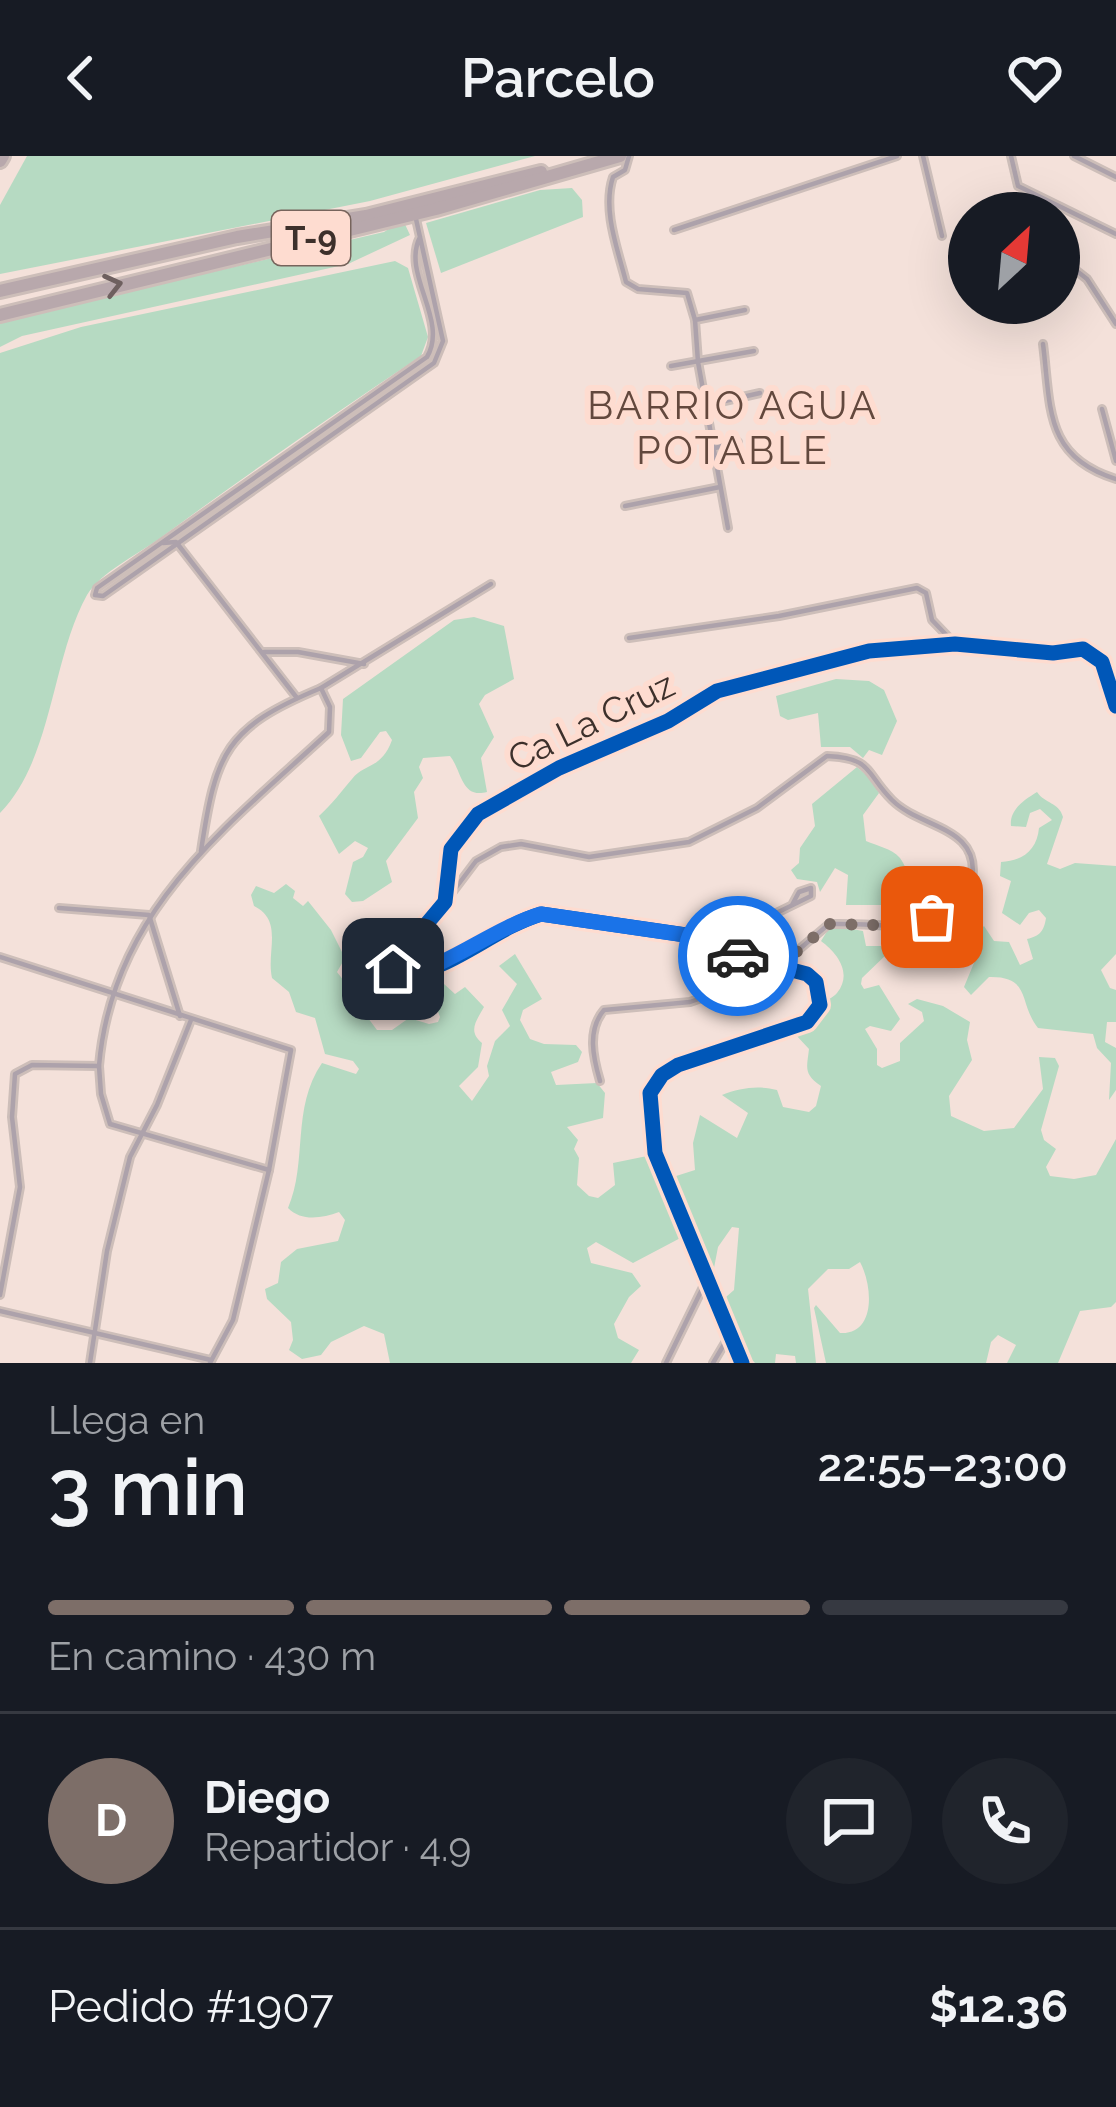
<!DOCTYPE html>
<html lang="es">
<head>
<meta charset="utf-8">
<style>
  body { margin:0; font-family:Raleway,sans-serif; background:#20242c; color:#f1f3f6; height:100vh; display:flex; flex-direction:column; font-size:45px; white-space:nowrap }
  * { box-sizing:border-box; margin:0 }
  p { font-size:39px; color:#9ea1a6 }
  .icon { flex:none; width:66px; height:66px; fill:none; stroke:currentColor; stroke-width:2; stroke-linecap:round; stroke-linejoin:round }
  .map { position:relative; height:1207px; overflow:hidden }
  .side { display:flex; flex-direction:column; background:#171b24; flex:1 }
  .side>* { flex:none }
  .needle { width:78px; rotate:26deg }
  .fabs { position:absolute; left:948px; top:36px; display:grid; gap:24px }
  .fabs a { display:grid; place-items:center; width:132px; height:132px; border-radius:50%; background:#171b24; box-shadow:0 12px 48px #0002; font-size:60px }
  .pin { position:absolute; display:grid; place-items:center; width:102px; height:102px; color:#fff; margin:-51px; border-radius:24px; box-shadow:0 6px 18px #0006 }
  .courier { position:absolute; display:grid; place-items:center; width:120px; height:120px; margin:-60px; border:9px solid #1a73e8; border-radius:50%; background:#fff; color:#222; box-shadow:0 3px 15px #0007 }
  .headline em { font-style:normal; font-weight:600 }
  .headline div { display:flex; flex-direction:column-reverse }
  .headline { display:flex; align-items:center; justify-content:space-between; height:204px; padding:0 48px }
  h1 { font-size:78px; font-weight:600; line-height:90px }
  .bar { display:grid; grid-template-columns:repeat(4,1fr); gap:18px 12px; align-content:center; height:144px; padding:0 48px }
  .bar i { height:15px; border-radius:9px; background:#363941 }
  .bar .on { background:#7d6e68 }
  .bar p { grid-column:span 4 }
  .line { display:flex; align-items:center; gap:30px; padding:0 48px; border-top:3px solid #363941 }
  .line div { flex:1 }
  .round { display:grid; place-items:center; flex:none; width:126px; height:126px; border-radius:63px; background:#20242c }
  header { display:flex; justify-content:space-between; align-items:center; height:156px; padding:0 48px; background:#171b24; font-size:54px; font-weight:600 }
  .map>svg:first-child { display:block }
  .green { fill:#b6dac2 }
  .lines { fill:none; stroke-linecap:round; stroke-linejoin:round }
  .street-casing { stroke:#cdbeb9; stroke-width:10 }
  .highway-casing { stroke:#cdbeb9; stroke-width:18 }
  .street { stroke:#ada2ab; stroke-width:4.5 }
  .highway { stroke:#b8a8ac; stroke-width:12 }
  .cycleway-casing { stroke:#fedcd0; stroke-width:22 }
  .cycleway { stroke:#0057b8; stroke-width:15 }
  .oneway { stroke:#6e605f }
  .done { stroke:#7d6e68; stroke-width:12; stroke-dasharray:0 21.6 }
  .route { stroke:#1a73e8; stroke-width:15 }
  .labels { text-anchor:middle; stroke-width:12; stroke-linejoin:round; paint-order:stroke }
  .shield { fill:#fedcd0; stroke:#77645c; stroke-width:3 }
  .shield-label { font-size:33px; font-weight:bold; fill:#3d302b }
  .street-label { font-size:36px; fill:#3d302b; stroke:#fedcd0 }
  .neighbourhood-label { font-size:39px; letter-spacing:3px; fill:#63483d; stroke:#fedcd0 }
</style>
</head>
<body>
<header><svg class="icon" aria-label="back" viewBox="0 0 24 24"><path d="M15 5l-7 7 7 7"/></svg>Parcelo<svg class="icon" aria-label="heart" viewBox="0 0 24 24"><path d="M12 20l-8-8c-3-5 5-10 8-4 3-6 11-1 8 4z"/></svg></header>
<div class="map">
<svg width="1116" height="1207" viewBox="0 0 1116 1207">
  <rect width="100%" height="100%" fill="#f4e1da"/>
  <g class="green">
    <path d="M27 0H535L370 45 0 118V49Z"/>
    <path d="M572 32 582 44 583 61 441 117 426 67 540 34Z"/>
    <path d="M403 64 410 79 348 108 22 180 0 191V166L9 163 384 76Z"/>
    <path d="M395 105 408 112 428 181 421 200C332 259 245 320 159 383 138 398 100 417 87 439 51 504 53 603 0 657V197L81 171Z"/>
    <path d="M474 461 504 470 514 523 485 539 479 548 494 581 481 602 487 636C461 643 462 615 450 600L423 602 419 611 423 622 414 636 418 662 386 705 392 726 363 745 352 746 345 738 353 706 363 701 368 692 355 685 339 698 319 660C332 648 341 636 352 623 364 607 381 614 392 584L386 575 380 576 361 602 351 605 341 579 343 543 454 464Z"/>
    <path d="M836 523 869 525 884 534 897 565 882 599 869 594 863 602 850 591H821L818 557 788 564 780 560 776 540Z"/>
    <path d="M857 611 872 624 879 637 863 659 866 685C877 690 891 692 900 702 907 712 905 716 918 723L916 732 884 749H846L848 719 835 712 820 736 817 726 797 723 791 714 799 707 800 692 815 670 812 648Z"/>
    <path d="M1037 636C1045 648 1059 646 1063 661L1047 708 1060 713 1075 707 1116 710V798L1101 814 1110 832 1116 834V866H1107L1105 886 1116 892V934L1109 944 1111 907 1097 892 1093 878 1038 872C1018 847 1032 820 989 821L971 839 964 831 976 802 964 791 984 770 994 785 1009 786 1020 809 1033 803 1027 783C1040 780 1044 775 1046 762L1039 754 1029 757 1020 769 1002 757 1011 725 1000 720 1001 706C1024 705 1037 693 1039 672L1052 664 1040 653 1030 657 1026 671 1011 670C1009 654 1024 644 1037 636Z"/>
    <path d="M286 728 295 735 293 742 303 750 308 745 331 774 345 802 337 816 344 825 348 845 365 858 377 874H392L409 862 429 868 438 866 440 861 432 839 444 828 455 838 465 831 484 851C477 864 467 875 482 887L478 911 459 930 472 945 489 920 487 910 495 885 510 870 502 854 517 828 499 810 515 798 542 843 523 854 520 864 530 883 544 888 576 889 582 896 578 906 551 916 556 929 597 927 605 937 603 962 567 971 578 984 574 993 579 1002 577 1029 589 1040 598 1042 615 1029 613 1007 652 999 688 1078 633 1107 596 1086 587 1092 591 1107 632 1117 641 1130 629 1141 614 1168 618 1182 639 1194 631 1207H390L384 1178 364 1170 331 1186 321 1199 302 1203 289 1194 293 1184 291 1166 267 1143 265 1133 278 1127 281 1106 297 1093 338 1085 345 1064 339 1056C322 1062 302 1066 288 1052 308 1006 291 952 322 907L356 918 359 913 353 905 325 898 315 862 296 856 289 836 272 822C266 795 284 765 254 750L251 739 256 730 274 737Z"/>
    <path d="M831 769 863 775 866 790H881L888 797 862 822 861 828 864 833 879 829 900 863 891 875 870 870 865 873 877 893V909L882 912 900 905V887L924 865 922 856 908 848 917 843 943 850 970 866 967 884 972 904 949 940 951 960 984 975 1014 972 1043 933 1039 901 1055 902 1059 910 1041 974 1044 984 1056 993 1046 1011 1050 1020 1074 1023 1096 1019 1116 983V1146L1111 1151 1080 1155 1058 1207H1007L1016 1189 998 1179 991 1186 986 1207H826L814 1152 816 1149 840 1177C876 1179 873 1130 860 1106L849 1113H828L808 1133 816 1207H796L795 1200 776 1198 775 1207H755L738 1188 726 1141 734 1134 739 1072 732 1071 718 1091 714 1112 673 1021 695 1014 693 987 700 959 737 982 748 957 722 939C740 932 758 929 777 934L783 951 809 956 816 950 821 930C803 918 807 911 809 893L795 878C805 869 814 861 822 849 825 844 833 842 837 837 853 817 837 797 821 785Z"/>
  </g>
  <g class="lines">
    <g class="street-casing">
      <g id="street">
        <path d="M629 0 625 14 613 21C602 54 618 94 626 126L638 133 687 137 695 164"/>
        <path d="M923 0 942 80"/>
        <path d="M1011 0 1018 30 1116 78"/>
        <path d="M1074 0 1116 21"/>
        <path d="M416 63 443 185 434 207 103 440 95 439 97 432 427 201C449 164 401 118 420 81"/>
        <path d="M674 74 897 0"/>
        <path d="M1059 101 1087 123 1116 168"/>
        <path d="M1043 188C1051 251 1044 301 1116 323"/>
        <path d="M671 210 754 195"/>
        <path d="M1102 253 1116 305"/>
        <path d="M667 258 760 237"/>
        <path d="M715 292 738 286"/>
        <path d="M625 350 720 331"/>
        <path d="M728 372 698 206 695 164 745 154"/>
        <path d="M163 387 176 386 297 542"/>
        <path d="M629 482 779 460 917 432 926 437 932 464 955 488"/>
        <path d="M264 496H298L364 508"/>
        <path d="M321 532 491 428"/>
        <path d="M445 746 476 705 501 691 521 688 589 701 689 686 757 652 827 600C873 602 865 617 892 644 921 673 981 670 972 724 907 786 909 766 829 768L783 807"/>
        <path d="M59 752 149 759 180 860"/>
        <path d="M711 789 811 740V732L799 736 792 749"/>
        <path d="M0 801 291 894 269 1014 233 1164 210 1207"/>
        <path d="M99 910 101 938 110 968 269 1014"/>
        <path d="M600 925C593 901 587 874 604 854L690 846 783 813"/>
        <path d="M0 1139 20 1031 12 961 15 918 32 909 99 910C112 756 224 673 329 576L330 551 321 532C225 572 216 596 201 695"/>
        <path d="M0 1155 211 1204"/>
        <path d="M90 1207 107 1095 130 1001 157 949 191 864"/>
        <path d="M666 1207 707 1123"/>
        <path d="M713 1207 729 1180"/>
        <path d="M742 1207 655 997 650 937 662 919 678 909 807 866 820 849 816 826 807 818 730 798 693 780 541 758C492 773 452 815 399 820L393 808 445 746 451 693 478 658 559 612 668 565 717 535 869 495 955 488 1053 497 1083 493 1102 506 1116 550"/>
      </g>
    </g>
    <g class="highway-casing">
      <g id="highway">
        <path d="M0 5 3 0"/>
        <path d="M0 135 237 81 366 60 541 16"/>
        <path d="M0 159 436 53 620 0"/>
      </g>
    </g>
    <use href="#street" class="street"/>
    <use href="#highway" class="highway"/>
    <g class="cycleway-casing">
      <path id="cycleway" d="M742 1207 655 997 650 937 662 919 678 909 807 866 820 849 816 826 807 818 730 798 693 780 541 758C492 773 452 815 399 820L393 808 445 746 451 693 478 658 559 612 668 565 717 535 869 495 955 488 1053 497 1083 493 1102 506 1116 550"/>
    </g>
    <use href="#cycleway" class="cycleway"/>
  </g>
  <defs><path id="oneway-chevron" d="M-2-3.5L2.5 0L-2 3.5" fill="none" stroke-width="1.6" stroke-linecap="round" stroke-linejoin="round" transform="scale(3)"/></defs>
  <use class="oneway" href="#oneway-chevron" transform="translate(113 129) rotate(-14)"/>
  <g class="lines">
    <path class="done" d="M738 800 781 809 829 768 912 770 932 761"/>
    <path class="route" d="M393 813 404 820C454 807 492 773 541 758L692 780 738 800"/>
  </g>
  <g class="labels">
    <rect class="shield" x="272" y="55" width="78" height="54" rx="9"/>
    <g class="shield-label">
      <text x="311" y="94">T-9</text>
    </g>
    <g class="street-label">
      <text transform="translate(591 565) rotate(-26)" y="13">Ca La Cruz</text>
    </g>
    <g class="neighbourhood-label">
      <text x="733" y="263">BARRIO AGUA<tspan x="733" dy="45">POTABLE</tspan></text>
    </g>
  </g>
</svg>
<div class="fabs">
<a><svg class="needle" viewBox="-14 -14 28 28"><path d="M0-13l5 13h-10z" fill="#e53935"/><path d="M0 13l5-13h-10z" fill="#9ea1a6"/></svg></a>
</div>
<div class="pin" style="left:932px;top:761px;background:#ea580c"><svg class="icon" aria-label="bag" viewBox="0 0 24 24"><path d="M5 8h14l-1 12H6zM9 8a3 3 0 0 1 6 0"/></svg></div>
<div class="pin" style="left:393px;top:813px;background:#1f2937"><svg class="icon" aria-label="home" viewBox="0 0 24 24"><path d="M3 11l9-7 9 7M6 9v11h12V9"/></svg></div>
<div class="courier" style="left:738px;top:800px"><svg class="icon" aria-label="car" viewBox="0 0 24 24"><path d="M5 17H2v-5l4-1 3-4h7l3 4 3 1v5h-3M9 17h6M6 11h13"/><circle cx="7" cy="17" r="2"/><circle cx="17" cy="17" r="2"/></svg></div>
</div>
<section class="side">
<div class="headline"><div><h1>3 min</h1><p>Llega en</p></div><em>22:55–23:00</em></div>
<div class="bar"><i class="on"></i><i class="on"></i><i class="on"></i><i></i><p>En camino · 430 m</p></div>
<div class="line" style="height:216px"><b class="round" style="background:#7d6e68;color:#fff">D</b><div><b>Diego</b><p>Repartidor · 4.9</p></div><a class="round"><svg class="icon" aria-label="chat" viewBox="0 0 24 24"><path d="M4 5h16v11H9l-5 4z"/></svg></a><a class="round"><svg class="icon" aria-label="phone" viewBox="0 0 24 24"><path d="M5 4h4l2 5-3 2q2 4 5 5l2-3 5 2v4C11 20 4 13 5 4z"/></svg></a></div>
<div class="line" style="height:156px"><div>Pedido #1907</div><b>$12.36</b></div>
</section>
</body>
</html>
